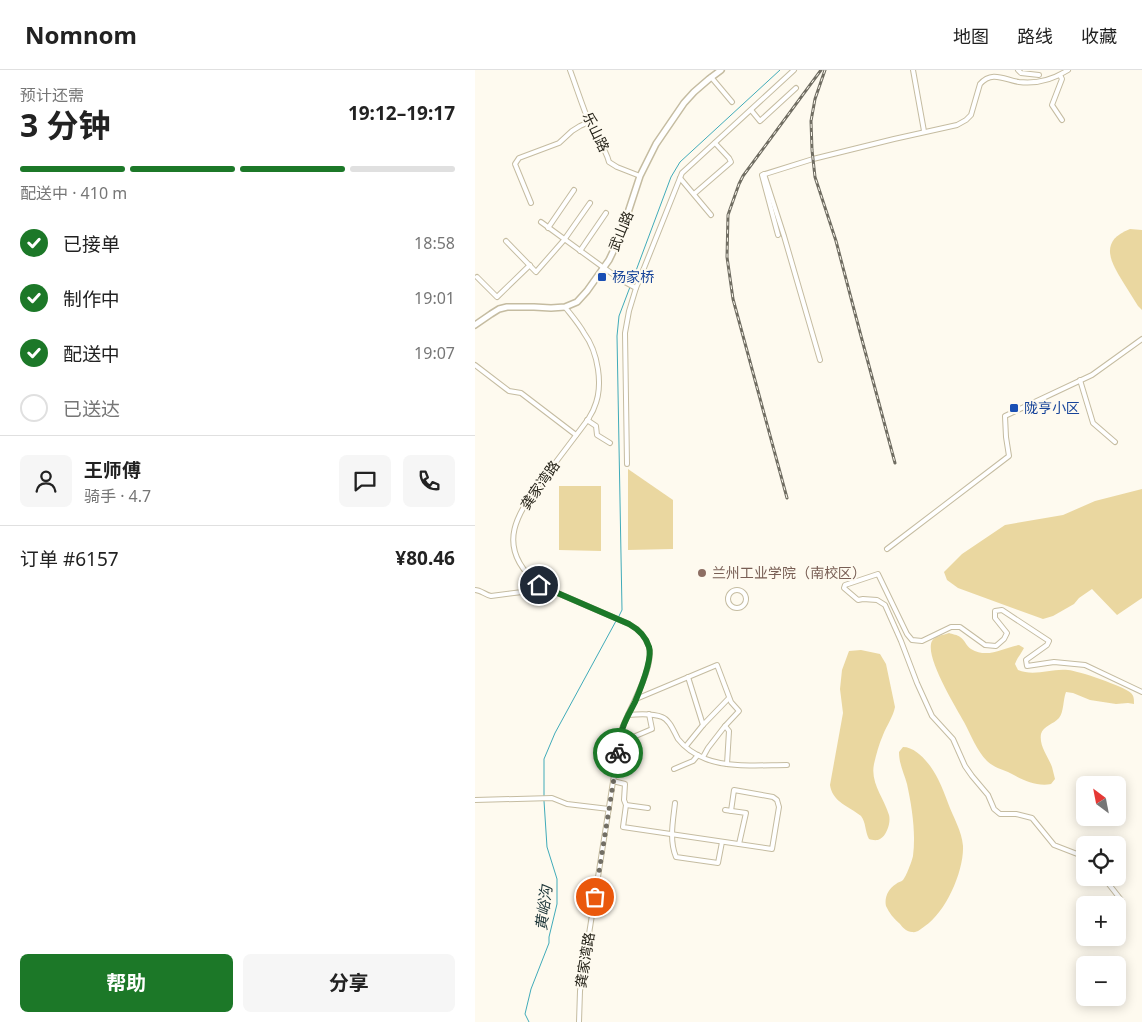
<!DOCTYPE html>
<html lang="zh">
<head>
<meta charset="utf-8">
<style>
  body { margin:0; font-family:"Noto Sans","Noto Sans SC",sans-serif; background:#f6f6f6; color:#222; height:100vh; display:flex; flex-direction:column; font-size:19px; white-space:nowrap }
  * { box-sizing:border-box; margin:0 }
  p { font-size:16px; color:#767676 }
  .icon { flex:none; width:28px; height:28px; fill:none; stroke:currentColor; stroke-width:2; stroke-linecap:round; stroke-linejoin:round }
  .map { position:relative; flex:1; overflow:hidden }
  .details { display:flex; flex-direction:column; background:#fff; width:475px }
  .details>* { flex:none }
  .needle { width:32px; rotate:328deg }
  .fabs { position:absolute; left:601px; top:706px; display:grid; gap:10px }
  .fabs a { display:grid; place-items:center; width:50px; height:50px; border-radius:8px; background:#fff; box-shadow:0 2px 12px #0003; font-size:25px }
  .pin { position:absolute; display:grid; place-items:center; width:42px; height:42px; color:#fff; margin:-21px; border:2px solid #fff; border-radius:50%; box-shadow:0 1px 5px #0007 }
  .courier { position:absolute; display:grid; place-items:center; width:50px; height:50px; margin:-25px; border:4px solid #1c7828; border-radius:50%; background:#fff; color:#222; box-shadow:0 1px 6px #0007 }
  .headline em { font-style:normal; font-weight:700 }
  .headline div { display:flex; flex-direction:column-reverse }
  .headline { display:flex; align-items:center; justify-content:space-between; height:85px; padding:0 20px }
  h1 { font-size:32px; font-weight:700; line-height:38px }
  .bar { display:grid; grid-template-columns:repeat(4,1fr); gap:8px 5px; align-content:center; height:60px; padding:0 20px }
  .bar i { height:6px; border-radius:4px; background:#e0e0e0 }
  .bar .active { background:#1c7828 }
  .bar p { grid-column:span 4 }
  .line { display:flex; align-items:center; gap:12px; padding:0 20px; border-top:1px solid #e0e0e0 }
  .line div { flex:1 }
  .round { display:grid; place-items:center; flex:none; width:52px; height:52px; border-radius:8px; background:#f6f6f6 }
  ol { padding:0 20px; list-style:none }
  li { display:flex; align-items:center; gap:15px; height:55px }
  li p { margin-inline-start:auto }
  li .icon { padding:5px; border-radius:50%; background:#1c7828; color:#fff; stroke-width:4 }
  li:last-child { color:#767676 }
  li i { width:28px; height:28px; border:2px solid #e0e0e0; border-radius:50% }
  .primary-button { display:flex; gap:10px; margin-top:auto; padding:10px 20px }
  .primary-button a { flex:1; height:58px; border-radius:8px; background:#1c7828; color:#fff; font-size:20px; font-weight:700; line-height:58px; text-align:center }
  .primary-button a+a { background:#f6f6f6; color:#222 }
  header { display:flex; align-items:center; gap:30px; box-sizing:border-box; height:70px; padding:0 25px; background:#fff; border-bottom:1px solid #e0e0e0 }
  header strong { font-size:24px }
  nav { display:flex; gap:28px; margin-inline-start:auto; font-size:18px }
  main { display:flex; flex:1; min-height:0 }
  .map>svg:first-child { display:block }
  .green { fill:#ead7a0 }
  .lines { fill:none; stroke-linecap:round; stroke-linejoin:round }
  .stream { stroke:#40abb9; stroke-width:1 }
  .street-casing { stroke:#c5bca1; stroke-width:6 }
  .secondary-casing { stroke:#c5bca1; stroke-width:8 }
  .street { stroke:#fff; stroke-width:4 }
  .secondary { stroke:#fff; stroke-width:5 }
  .rail-casing { stroke:#706d62; stroke-width:3 }
  .rail { stroke:#fefaef; stroke-width:1; stroke-dasharray:4; stroke-linecap:butt }
  .done { stroke:#726e64; stroke-width:5; stroke-dasharray:0 9 }
  .route { stroke:#1c7828; stroke-width:6 }
  .transit-dot { fill:#1a4fb4; stroke:#fefaef; stroke-width:2 }
  .education-dot { fill:#8d6e63; stroke:#fefaef; stroke-width:2 }
  .labels { text-anchor:middle; stroke-width:4; stroke-linejoin:round; paint-order:stroke }
  .street-label { font-size:14px; fill:#262319; stroke:#fefaef }
  .transit-label { font-size:14px; fill:#164399; stroke:#fefaef; text-anchor:start }
  .education-label { font-size:14px; fill:#785e54; stroke:#fefaef; text-anchor:start }
  .water-label { font-size:15px; font-style:italic; fill:#21393c; stroke:#fefaef }
</style>
</head>
<body>
<header>
<strong>Nomnom</strong>
<nav><a>地图</a><a>路线</a><a>收藏</a></nav>
</header>
<main>
<section class="details">
<div class="headline"><div><h1>3 分钟</h1><p>预计还需</p></div><em>19:12–19:17</em></div>
<div class="bar"><i class="active"></i><i class="active"></i><i class="active"></i><i></i><p>配送中 · 410 m</p></div>
<ol>
<li><svg class="icon" aria-label="check" viewBox="0 0 24 24"><path d="M5 12l5 5 9-10"/></svg>已接单<p>18:58</p></li>
<li><svg class="icon" aria-label="check" viewBox="0 0 24 24"><path d="M5 12l5 5 9-10"/></svg>制作中<p>19:01</p></li>
<li><svg class="icon" aria-label="check" viewBox="0 0 24 24"><path d="M5 12l5 5 9-10"/></svg>配送中<p>19:07</p></li>
<li><i></i>已送达</li>
</ol>
<div class="line" style="height:90px"><a class="round"><svg class="icon" aria-label="person" viewBox="0 0 24 24"><circle cx="12" cy="8" r="4"/><path d="M4 21q1-7 8-7t8 7"/></svg></a><div><b>王师傅</b><p>骑手 · 4.7</p></div><a class="round"><svg class="icon" aria-label="chat" viewBox="0 0 24 24"><path d="M4 5h16v11H9l-5 4z"/></svg></a><a class="round"><svg class="icon" aria-label="phone" viewBox="0 0 24 24"><path d="M5 4h4l2 5-3 2q2 4 5 5l2-3 5 2v4C11 20 4 13 5 4z"/></svg></a></div>
<div class="line" style="height:65px"><div>订单 #6157</div><b>¥80.46</b></div>
<div class="primary-button"><a>帮助</a><a>分享</a></div>
</section>
<div class="map">
<svg width="667" height="952" viewBox="0 0 667 952">
  <rect width="100%" height="100%" fill="#fefaef"/>
  <g class="green">
    <path d="M655 159 667 160V240L663 236C658 228 653 220 648 212 635 191 624 171 655 159Z"/>
    <path d="M153 399 198 430V479L153 480Z"/>
    <path d="M84 416H126V481L84 480Z"/>
    <path d="M667 419V528L642 545 617 519 604 528 599 534 578 546 568 549 483 518 472 510 469 502 487 484 530 455 588 445 620 431Z"/>
    <path d="M474 563C477 564 483 565 485 567 490 570 491 576 496 579 513 589 527 578 544 575L549 578C546 584 542 588 540 594L543 600C560 607 576 598 593 600 604 601 648 616 656 623 659 626 659 629 659 634L653 633 641 634 615 630 598 623 591 622C588 629 589 642 584 648 579 654 568 656 566 664 564 676 573 686 577 697 578 701 579 705 580 709L576 714C561 717 546 709 533 702 526 699 518 697 512 691 502 681 496 665 489 652 481 637 449 586 457 571 460 566 468 565 474 563Z"/>
    <path d="M386 580 405 584 411 594 420 637C418 647 412 655 408 665 404 674 401 685 399 694 395 713 409 728 414 745 416 752 412 765 405 769 402 771 397 770 394 769 390 762 391 752 386 746 385 745 380 742 379 741 368 734 357 729 355 715L368 643 365 619 367 600 374 581Z"/>
    <path d="M428 677C443 677 457 697 463 709 467 717 470 725 473 733 478 747 487 761 488 776 489 801 471 842 450 856 446 859 442 863 437 862 432 862 428 858 425 854 419 849 414 843 411 836 409 827 414 818 421 814 423 812 426 812 428 810 431 807 437 791 438 786 441 763 437 737 432 714 429 703 424 694 424 682Z"/>
  </g>
  <g class="lines">
    <g class="stream">
      <path d="M156 214 196 107 205 92 305 0"/>
      <path d="M143 548 147 540 142 266 144 246 155 217"/>
      <path d="M69 727V689L80 663 141 551"/>
      <path d="M54 952 50 944 56 919 74 873V867L82 834V809L72 777 69 731"/>
    </g>
    <g class="street-casing">
      <g id="street">
        <path d="M95 0C102 19 108 38 116 57 122 69 131 79 134 92L142 97 165 106"/>
        <path d="M438 0 449 61"/>
        <path d="M543 0 546 3 564 5"/>
        <path d="M585 5 587 9 577 35 587 50"/>
        <path d="M236 7 257 32"/>
        <path d="M276 40 285 51 321 18"/>
        <path d="M289 104 309 166 345 290"/>
        <path d="M205 108 236 145"/>
        <path d="M219 124 256 92 254 88 240 73"/>
        <path d="M56 133 40 94 44 88 84 73 97 61 105 56 114 52"/>
        <path d="M66 152 129 198 148 211 161 218 154 241 150 263 152 394"/>
        <path d="M73 158 99 120"/>
        <path d="M303 165 287 105 338 89 419 69 482 55 491 50 496 45 505 14C517 0 530 10 544 12 561 14 579 9 593 0"/>
        <path d="M31 171 61 202 89 170 115 133"/>
        <path d="M105 181 131 143"/>
        <path d="M2 207 22 227 55 195"/>
        <path d="M161 218 207 103 319 0"/>
        <path d="M90 237C97 246 104 254 109 263 123 282 129 316 119 338 118 342 115 345 114 348 100 367 86 385 72 404 43 442 17 476 64 515L154 554C163 559 171 567 174 577 180 597 153 641 146 661L105 921 104 952"/>
        <path d="M0 295 34 321 46 323 101 365"/>
        <path d="M605 310 618 353 640 372"/>
        <path d="M112 350 121 356 122 365 135 373"/>
        <path d="M412 479 534 386 531 367 530 346 617 305 667 269"/>
        <circle cx="262" cy="529" r="9"/>
        <path d="M0 520C6 520 10 525 16 526L71 519"/>
        <path d="M213 607 228 655"/>
        <path d="M161 629 242 595 256 632 264 641 250 656"/>
        <path d="M153 645C164 644 177 643 187 647 195 650 199 662 203 669 210 678 221 685 231 689 254 698 287 695 312 695"/>
        <path d="M144 673 177 659 174 644"/>
        <path d="M211 676 228 655 254 628"/>
        <path d="M228 687 233 678 250 656 254 661 252 694"/>
        <path d="M199 699 218 691 223 685"/>
        <path d="M138 711 150 714 149 730 151 735 173 738"/>
        <path d="M0 730 77 728 92 734 134 739"/>
        <path d="M200 733C198 751 194 770 201 787L243 793 247 772"/>
        <path d="M151 735 148 757 297 779 304 737 302 730 298 727 259 720 256 741"/>
        <path d="M250 740 271 743 264 774"/>
        <path d="M610 787 579 775 557 748 541 744H525L519 739 513 725 497 706 490 696 478 669 457 646 442 613 426 571 410 535 402 530 388 529 383 530 369 518 370 515 403 504 432 564 437 570 447 571 476 557H485L510 575 521 576 529 569 532 563 520 548V541L527 540 574 571 572 575 551 590 552 596 579 592 610 595 667 622"/>
        <path d="M629 808 647 831"/>
      </g>
    </g>
    <g class="secondary-casing">
      <path id="secondary" d="M0 255 16 244 24 239 32 237H59L76 238 90 237 102 232 112 221 134 190 145 167 165 106 181 74 209 33 219 22 234 9 246 0"/>
    </g>
    <use href="#street" class="street"/>
    <use href="#secondary" class="secondary"/>
    <g class="rail-casing">
      <g id="rail">
        <path d="M350 0 340 29 336 51 337 80 340 107 361 171 386 266 420 393"/>
        <path d="M312 428 258 229 252 187 253 145 264 114 268 106 346 0"/>
      </g>
    </g>
    <use href="#rail" class="rail"/>
  </g>
  <g class="lines">
    <path class="done" d="M120 827 143 683"/>
    <path class="route" d="M64 515 154 554C163 559 171 567 174 577 178 589 165 620 160 632 156 640 151 648 148 657 145 665 144 674 143 683"/>
  </g>
  <g class="transit-dot">
    <rect x="122" y="202" width="10" height="10" rx="2.5"/>
    <rect x="534" y="333" width="10" height="10" rx="2.5"/>
  </g>
  <circle class="education-dot" cx="227" cy="503" r="5"/>
  <g class="labels">
    <g class="street-label">
      <text transform="translate(121 62) rotate(64)" y="5">乐山路</text>
      <text transform="translate(146 161) rotate(-68)" y="5">武山路</text>
      <text transform="translate(65 415) rotate(-55)" y="5">龚家湾路</text>
      <text transform="translate(110 890) rotate(-81)" y="5">龚家湾路</text>
    </g>
    <g class="transit-label">
      <text x="137" y="212">杨家桥</text>
      <text x="549" y="343">陇亨小区</text>
    </g>
    <g class="education-label">
      <text x="237" y="508">兰州工业学院（南校区）</text>
    </g>
    <g class="water-label">
      <text transform="translate(69 838) rotate(-83)" y="5">黄峪沟</text>
    </g>
  </g>
</svg>
<div class="fabs">
<a><svg class="needle" viewBox="-14 -14 28 28"><path d="M0-13l5 13h-10z" fill="#e53935"/><path d="M0 13l5-13h-10z" fill="#767676"/></svg></a>
<a><svg class="icon" aria-label="locate" viewBox="0 0 24 24"><circle cx="12" cy="12" r="6"/><path d="M12 2v4M12 18v4M2 12h4M18 12h4"/></svg></a>
<a>+</a>
<a>−</a>
</div>
<div class="pin" style="left:120px;top:827px;background:#ea580c"><svg class="icon" aria-label="bag" viewBox="0 0 24 24"><path d="M5 8h14l-1 12H6zM9 8a3 3 0 0 1 6 0"/></svg></div>
<div class="pin" style="left:64px;top:515px;background:#1f2937"><svg class="icon" aria-label="home" viewBox="0 0 24 24"><path d="M3 11l9-7 9 7M6 9v11h12V9"/></svg></div>
<div class="courier" style="left:143px;top:683px"><svg class="icon" aria-label="bike" viewBox="0 0 24 24"><circle cx="6" cy="16" r="4"/><circle cx="18" cy="16" r="4"/><path d="M6 16l4-8h5l3 8M10 8l3 8H6M13 5h3"/></svg></div>
</div>
</main>
</body>
</html>
